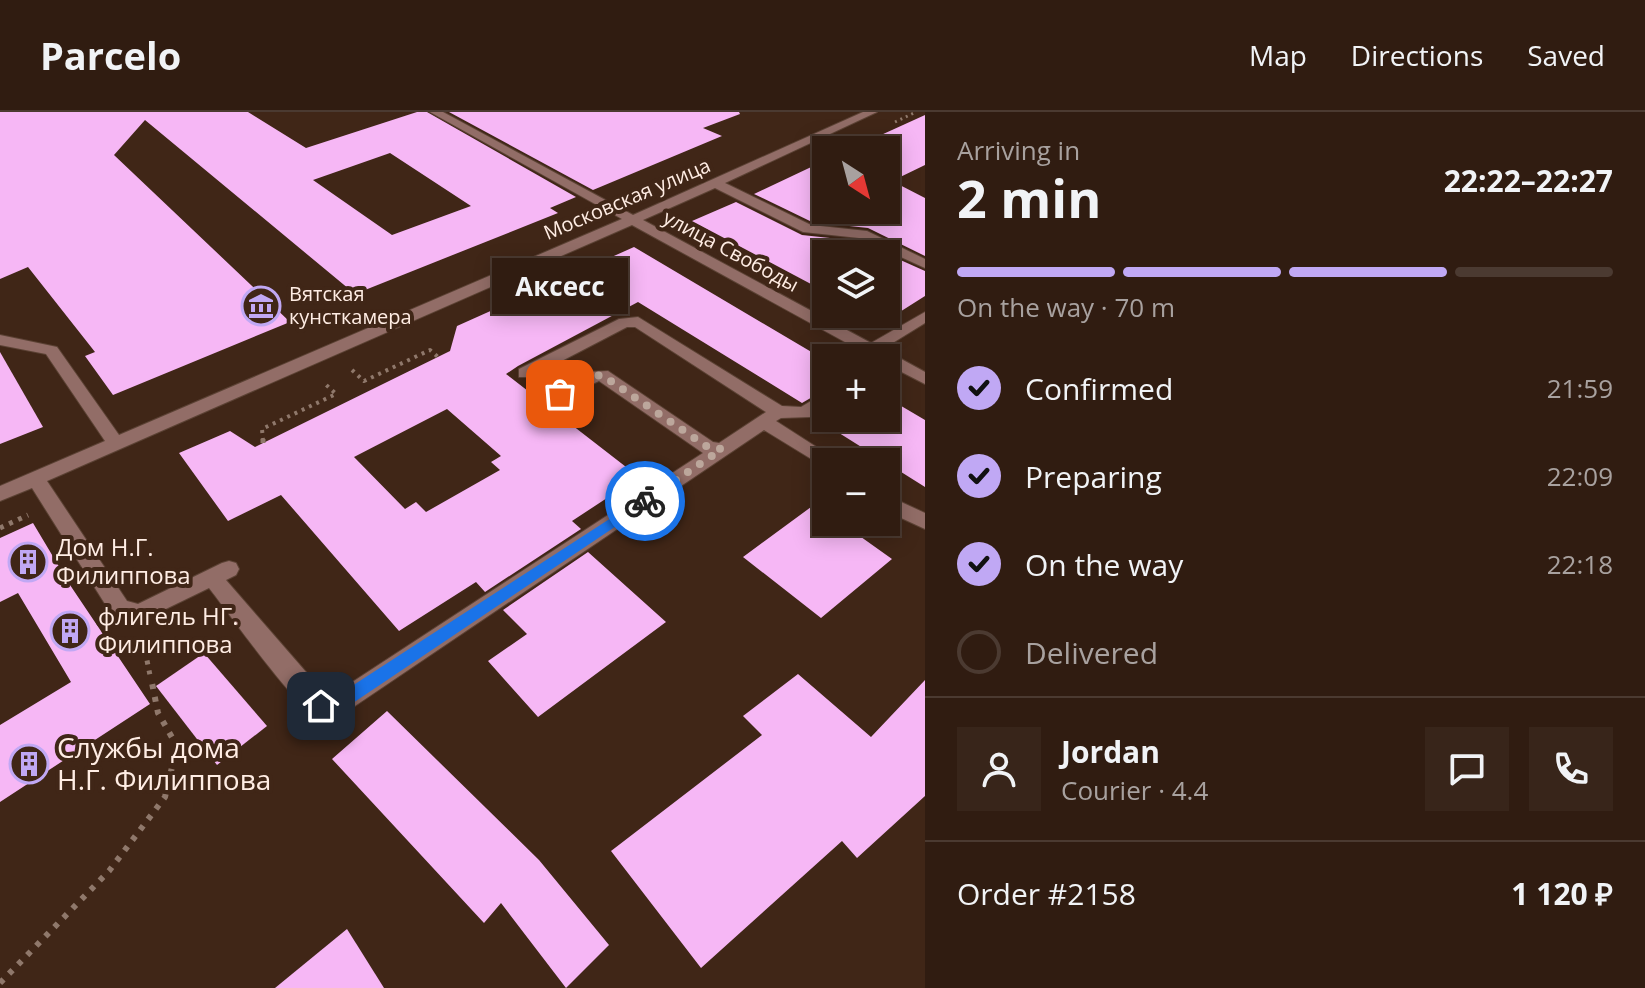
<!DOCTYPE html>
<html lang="en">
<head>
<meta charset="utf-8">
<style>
  body { margin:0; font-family:"Open Sans",sans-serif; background:#38251a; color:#f1f3f6; height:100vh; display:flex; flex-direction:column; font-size:30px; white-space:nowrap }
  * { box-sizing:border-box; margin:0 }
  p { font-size:26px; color:#a8a19f }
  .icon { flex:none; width:44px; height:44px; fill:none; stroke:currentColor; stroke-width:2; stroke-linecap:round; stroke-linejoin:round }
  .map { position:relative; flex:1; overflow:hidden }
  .drawer { display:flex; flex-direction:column; background:#301c11; width:720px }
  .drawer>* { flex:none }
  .needle { width:52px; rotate:144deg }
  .buttons { position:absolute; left:812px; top:24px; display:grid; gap:16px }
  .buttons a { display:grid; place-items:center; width:88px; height:88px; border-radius:0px; background:#301c11; box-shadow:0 4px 20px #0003,0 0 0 2px #4b3a31; font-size:40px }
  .pin { position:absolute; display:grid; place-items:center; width:68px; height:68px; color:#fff; margin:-34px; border-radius:16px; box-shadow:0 4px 12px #0006 }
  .courier { position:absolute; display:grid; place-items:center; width:80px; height:80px; margin:-40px; border:6px solid #1a73e8; border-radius:50%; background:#fff; color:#222; box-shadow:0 2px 10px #0007 }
  .bubble { position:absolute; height:56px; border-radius:0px; background:#301c11; box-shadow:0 4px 20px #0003,0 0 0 2px #4b3a31; font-size:26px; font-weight:700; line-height:56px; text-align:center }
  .summary em { font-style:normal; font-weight:700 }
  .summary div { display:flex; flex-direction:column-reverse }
  .summary { display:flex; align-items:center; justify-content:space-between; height:136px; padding:0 32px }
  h1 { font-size:52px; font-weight:700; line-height:60px }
  .bar { display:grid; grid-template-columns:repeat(4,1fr); gap:12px 8px; align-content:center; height:96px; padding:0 32px }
  .bar i { height:10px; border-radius:6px; background:#4b3a31 }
  .bar .on { background:#c0a8f4 }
  .bar p { grid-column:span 4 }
  .line { display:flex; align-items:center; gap:20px; padding:0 32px; border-top:2px solid #4b3a31 }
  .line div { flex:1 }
  .round { display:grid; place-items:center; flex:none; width:84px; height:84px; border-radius:0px; background:#38251a }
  ol { padding:0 32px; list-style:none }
  li { display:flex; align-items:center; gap:24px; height:88px }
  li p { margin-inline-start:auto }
  li .icon { padding:8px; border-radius:50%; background:#c0a8f4; color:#111; stroke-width:4 }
  li:last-child { color:#a8a19f }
  li i { width:44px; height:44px; border:4px solid #4b3a31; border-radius:50% }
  header { display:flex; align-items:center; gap:48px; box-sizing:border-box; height:112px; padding:0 40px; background:#301c11; border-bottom:2px solid #4b3a31 }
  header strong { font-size:38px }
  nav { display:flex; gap:44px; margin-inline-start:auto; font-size:28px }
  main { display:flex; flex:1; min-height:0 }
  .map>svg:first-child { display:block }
  .building { fill:#f6b7f5; fill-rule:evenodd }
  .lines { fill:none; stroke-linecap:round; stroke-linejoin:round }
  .minor-casing { stroke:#5b4234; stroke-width:2 }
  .path-far3 { stroke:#8f786b; stroke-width:3; stroke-dasharray:2 4; stroke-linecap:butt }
  .path-far2 { stroke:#8f786b; stroke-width:4; stroke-dasharray:3 5; stroke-linecap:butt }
  .path-far1 { stroke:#8f786b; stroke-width:5; stroke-dasharray:4 6; stroke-linecap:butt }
  .path { stroke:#8f786b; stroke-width:6; stroke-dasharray:5 8; stroke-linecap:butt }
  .minor { fill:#926d67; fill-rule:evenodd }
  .route { fill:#1a73e8 }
  .done { stroke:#bca79c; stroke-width:8; stroke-dasharray:0 14.4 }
  .labels { text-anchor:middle; stroke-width:8; stroke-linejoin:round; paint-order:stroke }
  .far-street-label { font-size:20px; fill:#ffede4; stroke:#402617 }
  .far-poi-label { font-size:20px; fill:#ffede4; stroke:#402617; text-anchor:start }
  .poi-label { font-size:24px; fill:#ffede4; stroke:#402617; text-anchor:start }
  .near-poi-label { font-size:28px; fill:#ffede4; stroke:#402617; text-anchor:start }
</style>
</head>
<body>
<header>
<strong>Parcelo</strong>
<nav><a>Map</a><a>Directions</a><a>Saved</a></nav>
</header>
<main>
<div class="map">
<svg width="925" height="876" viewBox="0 0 925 876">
  <rect width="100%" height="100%" fill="#402617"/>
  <g class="building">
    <path d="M0 0H248L306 36 417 0H427L576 85 550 96 558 101 355 182 145 8 114 43 290 210 113 283 85 244 95 240 28 155 0 167ZM390 41 471 94 392 123 313 68Z"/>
    <path d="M449 0H739L740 2 703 16 722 24 593 78Z"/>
    <path d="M925 3V53L892 69 925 86V144L868 116 812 110 754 82 826 48V98H886V38H848Z"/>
    <path d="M736 90 802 123 858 129 925 159V184L884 210 868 202H886V142H826V180L692 109Z"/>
    <path d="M634 135 825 248 826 277 802 291 638 190 518 254 506 262 639 365 572 409 581 417 485 480 476 470 399 519 281 383 228 409 179 341 230 319 255 335 450 239 457 214ZM447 297 501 344 491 350 500 358 426 400 416 390 405 397 354 345Z"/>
    <path d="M0 240 43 315 0 332Z"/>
    <path d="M886 285 925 308V375L820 309 826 305 886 306Z"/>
    <path d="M826 384V410H840L892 447 821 506 743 445Z"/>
    <path d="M33 411 70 473 150 592 0 690V613L71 570 18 481 0 490V426Z"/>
    <path d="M588 440 666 510 538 605 488 549 527 522 503 498Z"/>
    <path d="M204 541 267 614 217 653 156 574Z"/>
    <path d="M798 562 871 625 925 568V684L857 746 842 729 701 856 611 739 762 623 743 604Z"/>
    <path d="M387 599 539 748 609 833 566 876 501 791 484 811 332 647Z"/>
    <path d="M347 817 384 876H275Z"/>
  </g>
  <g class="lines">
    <g class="minor-casing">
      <g id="minor">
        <path d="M430 0H443L633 103 863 0H877L725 71 811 113 867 119 925 147V156L859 126 803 120 715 76 643 108 871 231 925 200V211L883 237 925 260V272L886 252V246H874L865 241 632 113 47 369 127 489 138 492 222 451 229 449 236 451 239 457 236 463 226 468 326 583 334 582 703 341 599 269 560 287 552 282 554 278 587 260 608 259 713 330 719 331 766 300 635 215H627L531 265H519V257L619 207 638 205 782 294 801 295 826 280V294L810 305 781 306 776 309 832 345 835 350H826V356L764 318 346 600C337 603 325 607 315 603 293 592 229 501 209 476L139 510 112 503 32 376 0 389V374L105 329 46 242 0 233V223L57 235 119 323 622 107Z"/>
        <path d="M886 383 925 401V417L886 399Z"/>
      </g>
    </g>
    <path class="path-far3" d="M895 10 916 0"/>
    <g class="path-far2">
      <path d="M352 258 364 269 430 238 438 245"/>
      <path d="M263 329 262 317 336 282 323 270"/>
    </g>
    <g class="path-far1">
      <path d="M263 327V331"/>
      <path d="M0 416 28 403"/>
      <path d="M143 529 151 568"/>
    </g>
    <path class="path" d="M0 871 109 759 165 685 177 634 158 601 151 566"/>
    <use href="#minor" class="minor"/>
  </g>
  <path class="route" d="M645 384 651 389 649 392 344 597 321 601 316 599V589L335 585Z"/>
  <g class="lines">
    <path class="done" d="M560 282 593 264 602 263 709 336 722 337 645 389"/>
  </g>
  <defs>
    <g id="museum-ring" transform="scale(2)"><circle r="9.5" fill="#402617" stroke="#c0a8f4" stroke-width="1.5"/><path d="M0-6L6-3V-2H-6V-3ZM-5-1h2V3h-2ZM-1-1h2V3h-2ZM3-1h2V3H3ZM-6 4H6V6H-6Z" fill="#c0a8f4"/></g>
    <g id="building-ring" transform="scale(2)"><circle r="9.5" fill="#402617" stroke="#c0a8f4" stroke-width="1.5"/><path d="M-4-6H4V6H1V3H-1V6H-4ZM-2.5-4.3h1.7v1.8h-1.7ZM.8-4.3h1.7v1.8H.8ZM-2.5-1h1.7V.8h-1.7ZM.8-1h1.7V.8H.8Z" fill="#c0a8f4"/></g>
  </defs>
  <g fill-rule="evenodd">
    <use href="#museum-ring" x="261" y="194"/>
    <use href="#building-ring" x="28" y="450"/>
    <use href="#building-ring" x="70" y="519"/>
    <use href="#building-ring" x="29" y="652"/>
  </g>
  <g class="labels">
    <g class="far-street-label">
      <text transform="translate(627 87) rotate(-23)" y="7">Московская улица</text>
      <text transform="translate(731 139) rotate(28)" y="7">улица Свободы</text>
    </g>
    <g class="far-poi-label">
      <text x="289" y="189">Вятская<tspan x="289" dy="23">кунсткамера</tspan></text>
    </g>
    <g class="poi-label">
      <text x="56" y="444">Дом Н.Г.<tspan x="56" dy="28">Филиппова</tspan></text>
      <text x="98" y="513">флигель НГ.<tspan x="98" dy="28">Филиппова</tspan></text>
    </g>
    <g class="near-poi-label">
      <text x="57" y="646">Службы дома<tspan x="57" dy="32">Н.Г. Филиппова</tspan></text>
    </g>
  </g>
</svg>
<div class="buttons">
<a><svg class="needle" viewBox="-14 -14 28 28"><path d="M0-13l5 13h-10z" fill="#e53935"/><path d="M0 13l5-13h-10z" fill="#a8a19f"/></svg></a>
<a><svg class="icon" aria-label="layers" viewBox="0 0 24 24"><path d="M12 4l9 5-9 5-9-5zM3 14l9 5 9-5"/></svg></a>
<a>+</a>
<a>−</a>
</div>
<div class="pin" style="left:560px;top:282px;background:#ea580c"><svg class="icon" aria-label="bag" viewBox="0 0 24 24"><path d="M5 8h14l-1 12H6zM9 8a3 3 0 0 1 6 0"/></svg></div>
<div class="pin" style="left:321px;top:594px;background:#1f2937"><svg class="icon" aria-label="home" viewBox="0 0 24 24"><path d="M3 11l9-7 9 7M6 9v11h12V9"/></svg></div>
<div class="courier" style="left:645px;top:389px"><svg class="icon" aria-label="bike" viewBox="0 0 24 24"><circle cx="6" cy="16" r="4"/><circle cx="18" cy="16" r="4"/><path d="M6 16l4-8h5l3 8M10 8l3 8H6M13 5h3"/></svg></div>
<div class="bubble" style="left:492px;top:146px;width:136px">Аксесс</div>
</div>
<section class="drawer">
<div class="summary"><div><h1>2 min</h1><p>Arriving in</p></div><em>22:22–22:27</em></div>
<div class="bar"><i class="on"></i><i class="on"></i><i class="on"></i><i></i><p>On the way · 70 m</p></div>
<ol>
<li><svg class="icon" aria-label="check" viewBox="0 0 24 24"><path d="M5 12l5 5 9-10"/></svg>Confirmed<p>21:59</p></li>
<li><svg class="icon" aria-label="check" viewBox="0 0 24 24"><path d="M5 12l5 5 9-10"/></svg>Preparing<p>22:09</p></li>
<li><svg class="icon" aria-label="check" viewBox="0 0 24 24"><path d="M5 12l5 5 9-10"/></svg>On the way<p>22:18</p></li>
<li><i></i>Delivered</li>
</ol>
<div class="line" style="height:144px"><a class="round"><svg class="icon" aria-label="person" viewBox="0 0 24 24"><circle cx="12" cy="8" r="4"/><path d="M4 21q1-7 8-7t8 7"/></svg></a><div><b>Jordan</b><p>Courier · 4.4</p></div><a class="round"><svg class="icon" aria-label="chat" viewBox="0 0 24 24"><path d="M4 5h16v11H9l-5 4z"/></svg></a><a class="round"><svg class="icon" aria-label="phone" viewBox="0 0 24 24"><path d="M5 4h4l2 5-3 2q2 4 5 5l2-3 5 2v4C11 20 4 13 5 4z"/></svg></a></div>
<div class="line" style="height:104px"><div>Order #2158</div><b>1 120 ₽</b></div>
</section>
</main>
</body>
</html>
